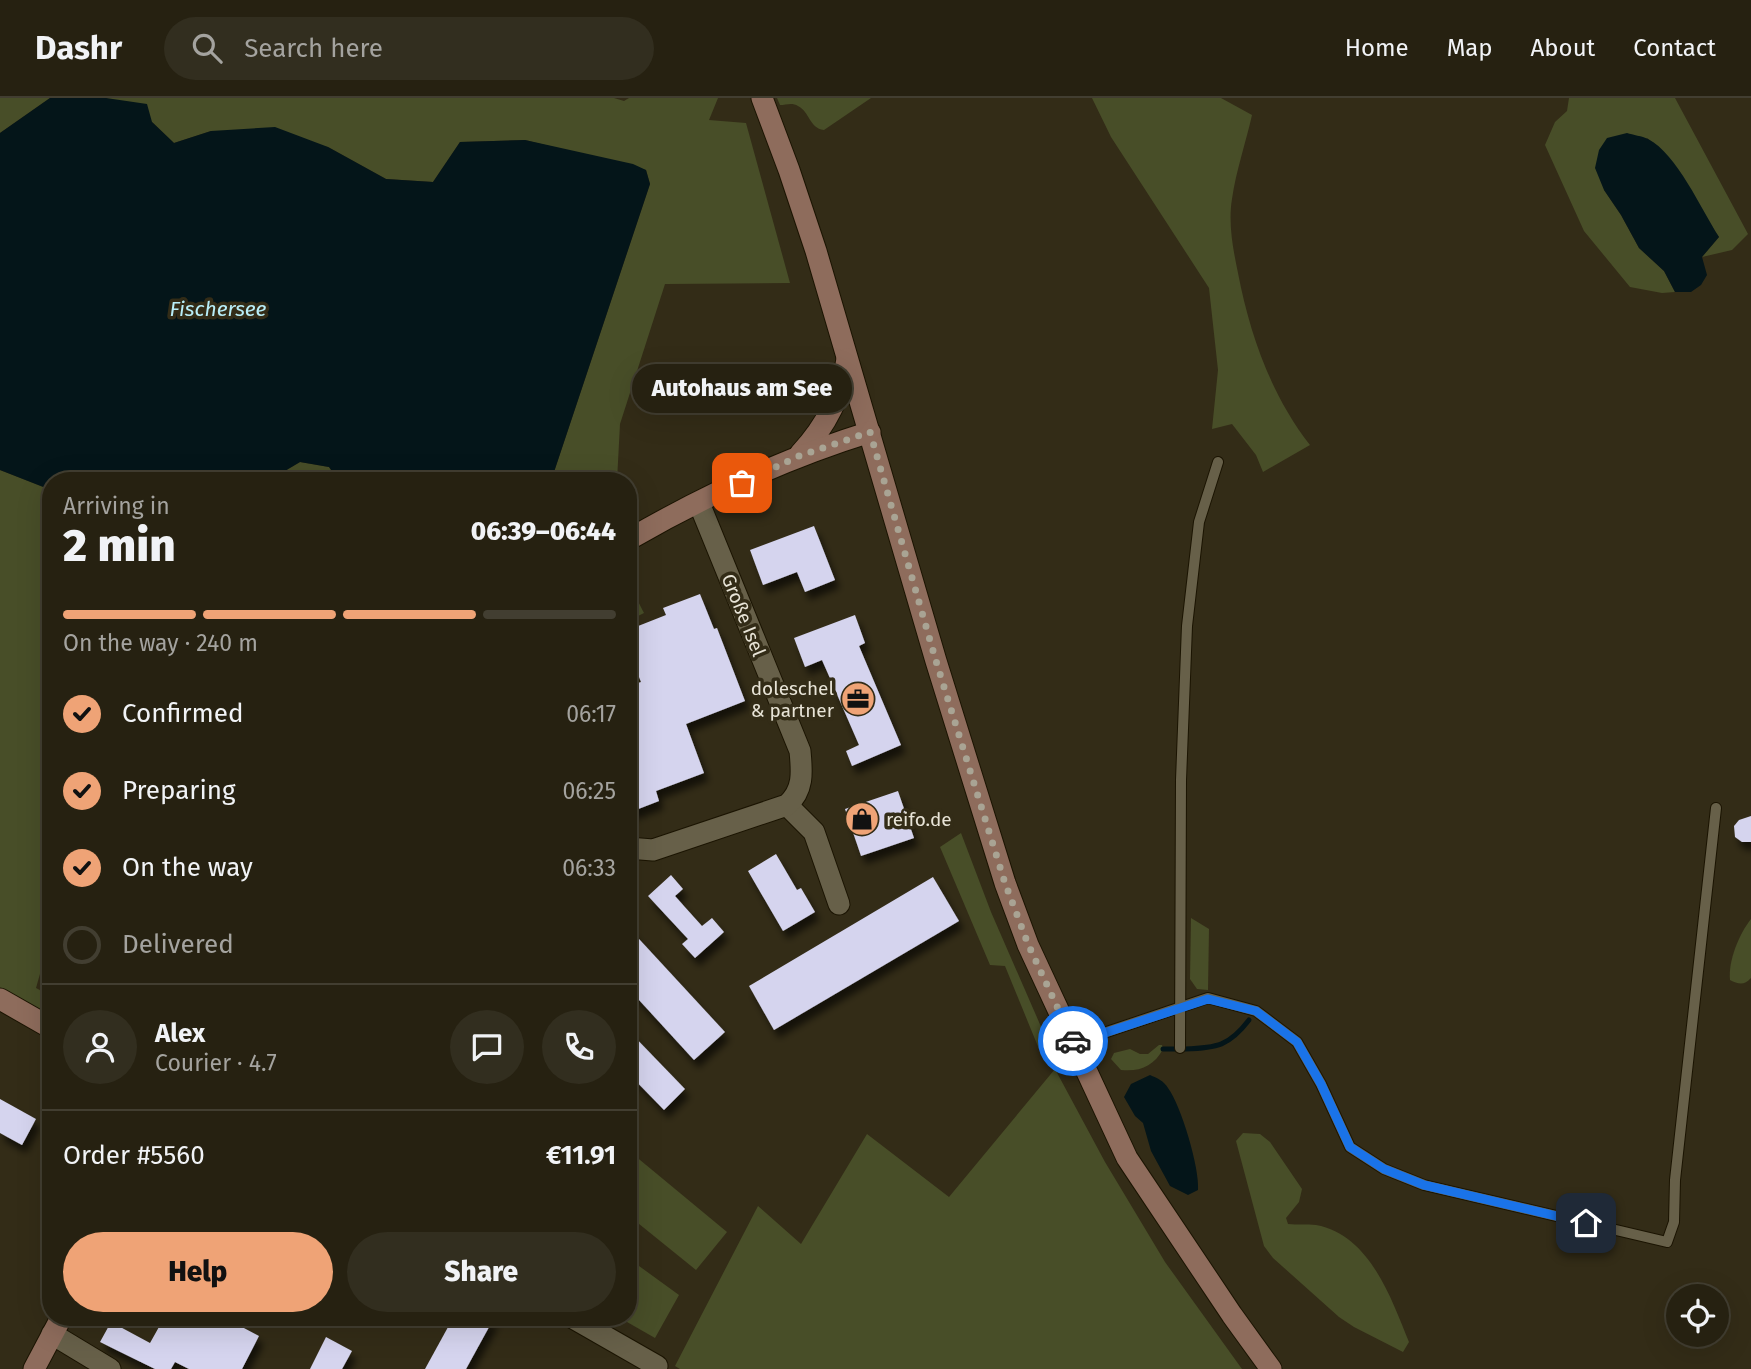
<!DOCTYPE html>
<html lang="en">
<head>
<meta charset="utf-8">
<style>
  body { margin:0; font-family:"Fira Sans",sans-serif; background:#322e1f; color:#f1f3f6; height:100vh; display:flex; flex-direction:column; font-size:26px; white-space:nowrap }
  * { box-sizing:border-box; margin:0 }
  p { font-size:23px; color:#a4a39f }
  .icon { flex:none; width:38px; height:38px; fill:none; stroke:currentColor; stroke-width:2; stroke-linecap:round; stroke-linejoin:round }
  .map { position:relative; flex:1; overflow:hidden }
  .details { position:absolute; left:42px; top:374px; width:595px; height:854px; display:flex; flex-direction:column; background:#262111; border-radius:28px; box-shadow:0 7px 28px #0002,0 0 0 2px #423e31 }
  .details>* { flex:none }
  .controls { position:absolute; left:1666px; top:1186px; display:grid; gap:14px }
  .controls a { display:grid; place-items:center; width:63px; height:63px; border-radius:50%; background:#262111; box-shadow:0 7px 28px #0002,0 0 0 2px #423e31; font-size:35px }
  .pin { position:absolute; display:grid; place-items:center; width:60px; height:60px; color:#fff; margin:-30px; border-radius:14px; box-shadow:0 4px 10px #0006 }
  .courier { position:absolute; display:grid; place-items:center; width:70px; height:70px; margin:-35px; border:5px solid #1a73e8; border-radius:50%; background:#fff; color:#222; box-shadow:0 2px 9px #0007 }
  .bubble { position:absolute; height:49px; border-radius:24px; background:#262111; box-shadow:0 7px 28px #0002,0 0 0 2px #423e31; font-size:23px; font-weight:800; line-height:49px; text-align:center }
  .headline em { font-style:normal; font-weight:800 }
  .headline div { display:flex; flex-direction:column-reverse }
  .headline { display:flex; align-items:center; justify-content:space-between; height:119px; padding:0 21px }
  h1 { font-size:46px; font-weight:800; line-height:52px }
  .bar { display:grid; grid-template-columns:repeat(4,1fr); gap:10px 7px; align-content:center; height:84px; padding:0 21px }
  .bar i { height:9px; border-radius:5px; background:#423e31 }
  .bar .current { background:#efa376 }
  .bar p { grid-column:span 4 }
  .line { display:flex; align-items:center; gap:18px; padding:0 21px; border-top:2px solid #423e31 }
  .line div { flex:1 }
  .round { display:grid; place-items:center; flex:none; width:74px; height:74px; border-radius:37px; background:#322e1f }
  ol { padding:0 21px; list-style:none }
  li { display:flex; align-items:center; gap:21px; height:77px }
  li p { margin-inline-start:auto }
  li .icon { padding:7px; border-radius:50%; background:#efa376; color:#111; stroke-width:4 }
  li:last-child { color:#a4a39f }
  li i { width:38px; height:38px; border:4px solid #423e31; border-radius:50% }
  .primary-button { display:flex; gap:14px; margin-top:auto; padding:14px 21px }
  .primary-button a { flex:1; height:80px; border-radius:42px; background:#efa376; color:#111; font-size:28px; font-weight:800; line-height:80px; text-align:center }
  .primary-button a+a { background:#322e1f; color:#f1f3f6 }
  header { display:flex; align-items:center; gap:42px; box-sizing:border-box; height:98px; padding:0 35px; background:#262111; border-bottom:2px solid #423e31 }
  header strong { font-size:33px }
  nav { display:flex; gap:38px; margin-inline-start:auto; font-size:24px }
  .search { width:490px; height:63px; background:#322e1f; display:flex; align-items:center; gap:18px; box-sizing:border-box; padding:0 24px; border-radius:38px; color:#a4a39f; font-size:26px }
  .map>svg:first-child { display:block }
  .green { fill:#484e28 }
  .water { fill:#041519 }
  .lines { fill:none; stroke-linecap:round; stroke-linejoin:round }
  .stream { stroke:#041519; stroke-width:5 }
  .building { fill:#d5d4ee; filter:url(#shadow) }
  .lane-casing { stroke:#1b1402; stroke-width:12 }
  .street-casing { stroke:#1b1402; stroke-width:23 }
  .secondary-casing { stroke:#1b1402; stroke-width:23 }
  .lane { stroke:#676049; stroke-width:10 }
  .street { stroke:#676049; stroke-width:21 }
  .secondary { stroke:#8e6c5c; stroke-width:21 }
  .done { stroke:#a9a494; stroke-width:7; stroke-dasharray:0 12.6 }
  .route { stroke:#1a73e8; stroke-width:9 }
  .labels { text-anchor:middle; stroke-width:7; stroke-linejoin:round; paint-order:stroke }
  .street-label { font-size:19px; fill:#e8e4d7; stroke:#332c17 }
  .poi-label { font-size:19px; fill:#e8e4d7; stroke:#332c17; text-anchor:end }
  .water-label { font-size:21px; font-style:italic; fill:#b8eef8; stroke:#332c17 }
</style>
</head>
<body>
<header>
<strong>Dashr</strong>
<div class="search"><svg class="icon" aria-label="search" viewBox="0 0 24 24"><circle cx="10" cy="10" r="6"/><path d="M15 15l6 6"/></svg>Search here</div>
<nav><a>Home</a><a>Map</a><a>About</a><a>Contact</a></nav>
</header>
<div class="map">
<svg width="1751" height="1271" viewBox="0 0 1751 1271">
  <defs>
    <filter id="shadow"><feDropShadow dx="4.5" dy="8" stdDeviation="3.5" flood-color="#0009"/></filter>
  </defs>
  <rect width="100%" height="100%" fill="#332c17"/>
  <g class="green">
    <path d="M0 0H50L0 35Z"/>
    <path d="M106 0H614L624 3 629 0H718L709 22 746 25 790 185 665 186 620 326 617 383H551L650 86 646 72 525 42 460 44 433 84 386 81 328 49 211 33 174 45 152 24Z"/>
    <path d="M777 0H871L824 32C809 30 810 14 798 8 792 4 786 7 780 7Z"/>
    <path d="M1092 0H1221L1252 17C1246 44 1236 73 1232 101 1228 125 1233 151 1238 175 1250 237 1271 297 1310 347L1263 374 1256 357 1232 326 1212 331 1218 272 1209 190 1111 39Z"/>
    <path d="M1569 0H1675L1748 136 1732 152 1702 159 1719 139C1696 105 1681 66 1647 40L1604 92 1621 117 1639 150 1664 173 1675 194 1662 195 1630 189 1584 133 1545 47 1555 24 1567 13Z"/>
    <path d="M300 364 329 369 339 383H268Z"/>
    <path d="M0 372 51 392V850L45 858 36 890 51 898V918L0 890Z"/>
    <path d="M628 484 644 515 628 523Z"/>
    <path d="M961 735 991 814 1049 947 1039 951 1005 868 990 867 940 749Z"/>
    <path d="M1191 820 1209 831 1208 892 1197 891 1190 881Z"/>
    <path d="M1751 821V880C1744 888 1738 886 1730 882 1728 863 1739 836 1751 821Z"/>
    <path d="M1159 947H1162L1163 951C1154 968 1140 974 1121 972L1111 961 1114 955 1130 951 1140 956H1148Z"/>
    <path d="M1055 971 1105 1064 1165 1164 1242 1271H680L675 1268 758 1108 801 1146 867 1036 949 1099Z"/>
    <path d="M1243 1035 1260 1036 1270 1044 1302 1091 1299 1104 1286 1120 1288 1126C1297 1127 1307 1126 1316 1127 1370 1137 1391 1200 1409 1244L1403 1254 1354 1229 1339 1219 1273 1160 1264 1148 1236 1043Z"/>
    <path d="M628 1052 727 1134 696 1172 628 1117Z"/>
    <path d="M628 1160 679 1197 655 1240 620 1220H628Z"/>
  </g>
  <g class="water">
    <path d="M50 0H106L147 6 152 24 174 45 211 33 275 29 328 49 386 81 433 84 460 44 525 42 633 66 646 72 650 86 551 383H339L329 369 300 364 268 383H51V392L0 372V35Z"/>
    <path d="M1627 35C1633 37 1642 38 1648 41 1677 56 1701 111 1719 139L1702 159 1707 177 1701 187 1691 194H1675L1664 173 1639 150 1621 117 1604 92 1595 70 1599 52 1607 40Z"/>
    <path d="M1150 977C1157 980 1164 983 1168 990 1181 1007 1200 1071 1198 1092L1188 1097 1170 1088 1151 1053 1143 1025 1135 1018 1124 999 1131 986Z"/>
  </g>
  <g class="lines">
    <g class="stream">
      <path d="M1163 951H1175"/>
      <path d="M1185 951C1217 950 1229 948 1249 922"/>
    </g>
  </g>
  <g class="building">
    <path d="M814 428 835 482 805 494 797 474 763 487 750 452Z"/>
    <path d="M700 496 714 531 717 530 745 603 686 626 704 675 656 693 659 703 628 715V588L641 584 628 552V532L666 517 663 510Z"/>
    <path d="M855 517 865 545 859 548 901 647 852 668 846 653 859 647 822 562 805 569 794 540Z"/>
    <path d="M898 693 914 740 861 758 845 711Z"/>
    <path d="M1751 718V744H1742L1735 739 1734 728 1739 722Z"/>
    <path d="M776 756 797 792 801 790 815 814 783 833 748 773Z"/>
    <path d="M671 777 683 791 675 798 702 828 712 820 724 834 695 860 682 846 688 841 648 798Z"/>
    <path d="M933 779 959 823 774 932 749 888Z"/>
    <path d="M628 829 725 934 694 962 628 890Z"/>
    <path d="M628 932 685 991 664 1012 628 975Z"/>
    <path d="M0 1001 36 1021 22 1047 0 1035Z"/>
    <path d="M164 1220H225L259 1238 242 1271H189L175 1264 171 1271H155L100 1244 111 1224 150 1245Z"/>
    <path d="M453 1220H494L466 1271H425Z"/>
    <path d="M326 1239 352 1253 342 1271H310Z"/>
  </g>
  <g class="lines">
    <g class="lane-casing">
      <g id="lane">
        <path d="M1180 950 1181 682 1187 528 1199 424 1218 364"/>
        <path d="M1061 952 1074 945 1208 900 1256 913 1297 944 1321 986 1350 1049 1384 1071 1424 1087 1667 1144 1674 1124 1675 1082 1716 710"/>
      </g>
    </g>
    <g class="street-casing">
      <g id="street">
        <path d="M787 707 814 734 839 806"/>
        <path d="M628 750 653 752 787 707C804 692 802 674 800 653L699 405"/>
        <path d="M573 1220 657 1268"/>
        <path d="M52 1236 110 1271"/>
      </g>
    </g>
    <g class="secondary-casing">
      <g id="secondary">
        <path d="M762 0 789 72 816 153 936 563 1005 785 1028 847 1127 1060 1232 1217 1271 1271"/>
        <path d="M800 356C825 329 842 298 847 261"/>
        <path d="M628 442C704 398 786 360 870 334"/>
        <path d="M0 901 51 930"/>
        <path d="M34 1271 61 1220"/>
      </g>
    </g>
    <use href="#lane" class="lane"/>
    <use href="#street" class="street"/>
    <use href="#secondary" class="secondary"/>
  </g>
  <g class="lines">
    <path class="done" d="M742 385 799 358 870 334 936 563 1005 785 1028 846 1073 943"/>
    <path class="route" d="M1073 943 1074 945 1208 901 1256 913 1297 944 1321 986 1350 1049 1384 1071 1424 1087 1586 1125"/>
  </g>
  <defs>
    <g id="office-disc" transform="scale(1.75)"><circle r="9.5" fill="#efa376" stroke="#332c17"/><path d="M-6-3h4V-5.5h4V-3h4V5H-6ZM-1-4.5V-3h2v-1.5ZM-6 0V1H6V0Z" fill="#111"/></g>
    <g id="shop-disc" transform="scale(1.75)"><circle r="9.5" fill="#efa376" stroke="#332c17"/><path d="M-5-2.5h2.3a2.7 3.5 0 0 1 5.4 0H5L5.5 6h-11ZM-1.5-2.5h3a1.5 2.3 0 0 0-3 0Z" fill="#111"/></g>
  </defs>
  <g fill-rule="evenodd">
    <use href="#office-disc" x="858" y="601"/>
    <use href="#shop-disc" x="862" y="721"/>
  </g>
  <g class="labels">
    <g class="street-label">
      <text transform="translate(744 517) rotate(68)" y="7">Große Isel</text>
    </g>
    <g class="poi-label">
      <text x="834" y="597">doleschel<tspan x="834" dy="22">&amp; partner</tspan></text>
      <text x="886" y="728" text-anchor="start">reifo.de</text>
    </g>
    <g class="water-label">
      <text x="218" y="218">Fischersee</text>
    </g>
  </g>
</svg>
<div class="controls">
<a><svg class="icon" aria-label="locate" viewBox="0 0 24 24"><circle cx="12" cy="12" r="6"/><path d="M12 2v4M12 18v4M2 12h4M18 12h4"/></svg></a>
</div>
<div class="pin" style="left:742px;top:385px;background:#ea580c"><svg class="icon" aria-label="bag" viewBox="0 0 24 24"><path d="M5 8h14l-1 12H6zM9 8a3 3 0 0 1 6 0"/></svg></div>
<div class="pin" style="left:1586px;top:1125px;background:#1f2937"><svg class="icon" aria-label="home" viewBox="0 0 24 24"><path d="M3 11l9-7 9 7M6 9v11h12V9"/></svg></div>
<div class="courier" style="left:1073px;top:943px"><svg class="icon" aria-label="car" viewBox="0 0 24 24"><path d="M5 17H2v-5l4-1 3-4h7l3 4 3 1v5h-3M9 17h6M6 11h13"/><circle cx="7" cy="17" r="2"/><circle cx="17" cy="17" r="2"/></svg></div>
<div class="bubble" style="left:632px;top:266px;width:220px">Autohaus am See</div>
<section class="details">
<div class="headline"><div><h1>2 min</h1><p>Arriving in</p></div><em>06:39–06:44</em></div>
<div class="bar"><i class="current"></i><i class="current"></i><i class="current"></i><i></i><p>On the way · 240 m</p></div>
<ol>
<li><svg class="icon" aria-label="check" viewBox="0 0 24 24"><path d="M5 12l5 5 9-10"/></svg>Confirmed<p>06:17</p></li>
<li><svg class="icon" aria-label="check" viewBox="0 0 24 24"><path d="M5 12l5 5 9-10"/></svg>Preparing<p>06:25</p></li>
<li><svg class="icon" aria-label="check" viewBox="0 0 24 24"><path d="M5 12l5 5 9-10"/></svg>On the way<p>06:33</p></li>
<li><i></i>Delivered</li>
</ol>
<div class="line" style="height:126px"><a class="round"><svg class="icon" aria-label="person" viewBox="0 0 24 24"><circle cx="12" cy="8" r="4"/><path d="M4 21q1-7 8-7t8 7"/></svg></a><div><b>Alex</b><p>Courier · 4.7</p></div><a class="round"><svg class="icon" aria-label="chat" viewBox="0 0 24 24"><path d="M4 5h16v11H9l-5 4z"/></svg></a><a class="round"><svg class="icon" aria-label="phone" viewBox="0 0 24 24"><path d="M5 4h4l2 5-3 2q2 4 5 5l2-3 5 2v4C11 20 4 13 5 4z"/></svg></a></div>
<div class="line" style="height:91px"><div>Order #5560</div><b>€11.91</b></div>
<div class="primary-button"><a>Help</a><a>Share</a></div>
</section>
</div>
</body>
</html>
